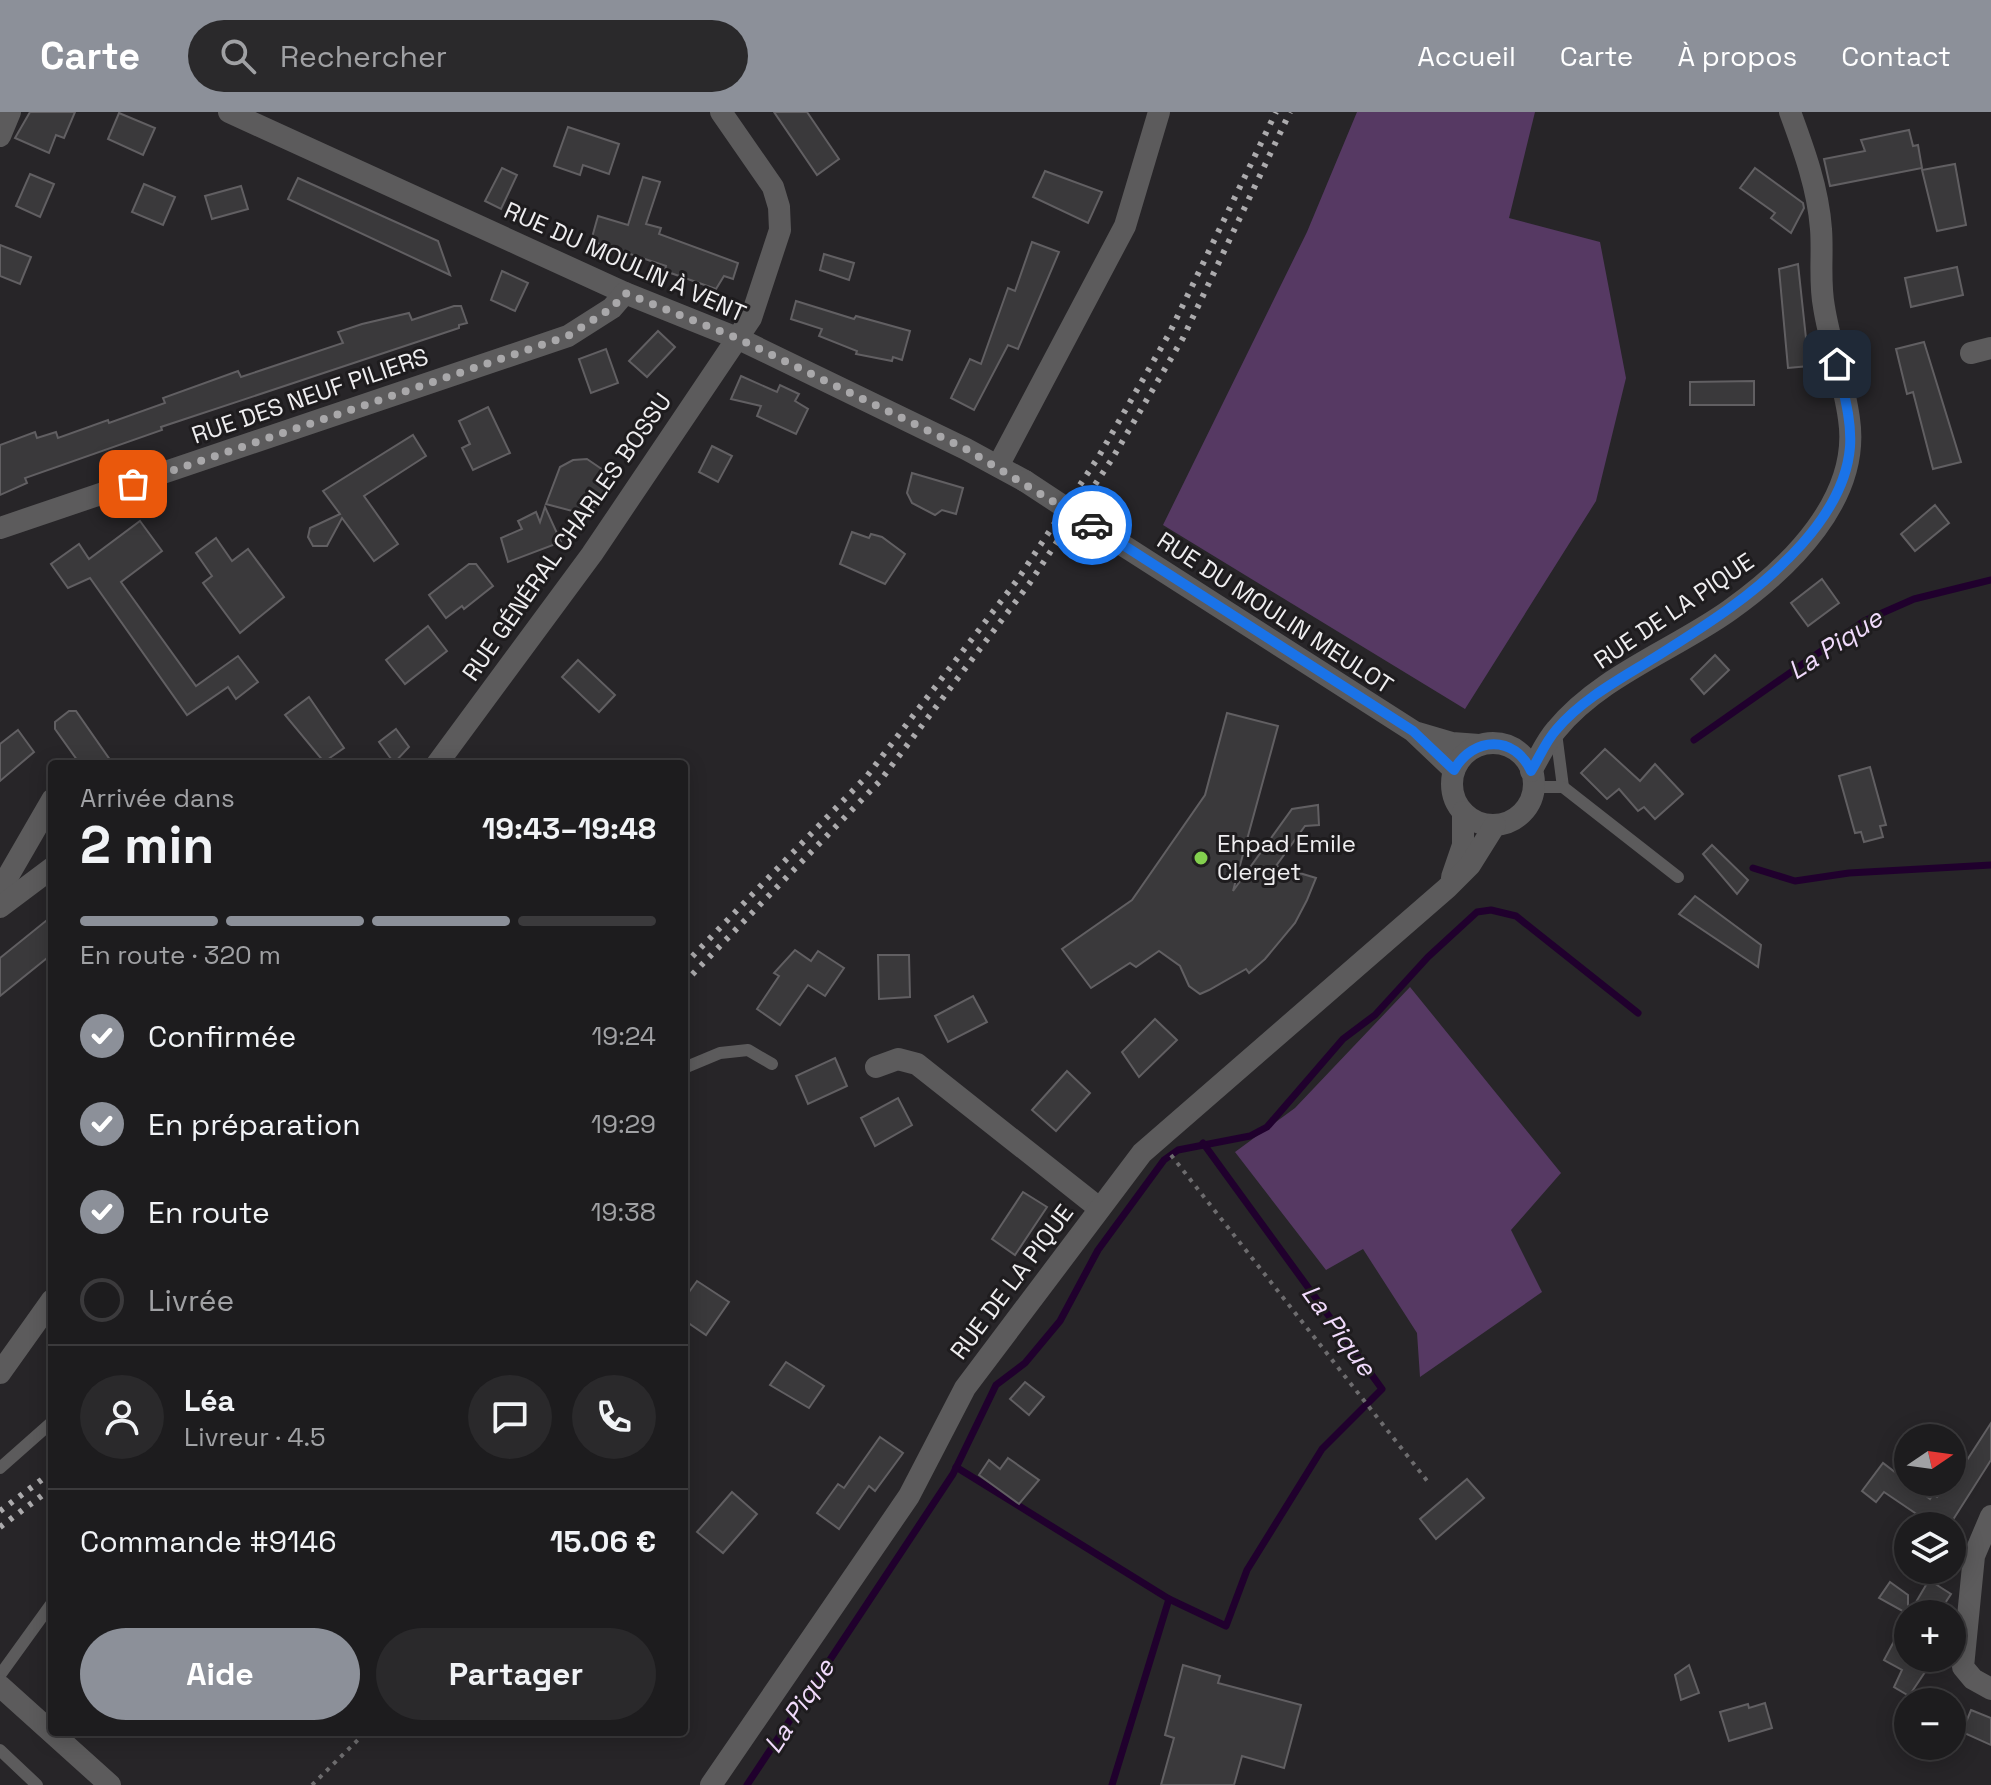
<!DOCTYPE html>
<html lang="fr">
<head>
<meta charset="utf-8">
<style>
  body { margin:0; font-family:"Space Grotesk",sans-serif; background:#2a292b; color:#f1f3f6; height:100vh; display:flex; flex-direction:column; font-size:30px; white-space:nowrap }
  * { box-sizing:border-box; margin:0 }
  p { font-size:26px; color:#a0a1a4 }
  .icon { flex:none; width:44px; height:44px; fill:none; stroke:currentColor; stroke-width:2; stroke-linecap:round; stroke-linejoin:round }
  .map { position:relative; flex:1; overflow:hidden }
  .side { position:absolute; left:48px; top:648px; width:640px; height:976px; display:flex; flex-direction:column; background:#1d1c1e; border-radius:8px; box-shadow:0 4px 20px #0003,0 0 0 2px #3b3a3c }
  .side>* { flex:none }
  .needle { width:52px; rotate:77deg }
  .tools { position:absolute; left:1894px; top:1312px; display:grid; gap:16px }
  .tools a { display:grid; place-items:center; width:72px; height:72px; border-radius:50%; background:#1d1c1e; box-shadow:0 4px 20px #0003,0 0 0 2px #3b3a3c; font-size:40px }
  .pin { position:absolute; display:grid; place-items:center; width:68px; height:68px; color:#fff; margin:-34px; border-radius:16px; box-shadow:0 4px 12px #0006 }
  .courier { position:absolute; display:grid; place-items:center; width:80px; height:80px; margin:-40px; border:6px solid #1a73e8; border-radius:50%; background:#fff; color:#222; box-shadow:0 2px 10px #0007 }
  .summary em { font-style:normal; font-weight:700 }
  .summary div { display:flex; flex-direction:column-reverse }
  .summary { display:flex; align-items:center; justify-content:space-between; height:136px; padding:0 32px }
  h1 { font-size:52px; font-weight:700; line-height:60px }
  .bar { display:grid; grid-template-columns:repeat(4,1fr); gap:12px 8px; align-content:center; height:96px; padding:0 32px }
  .bar i { height:10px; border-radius:6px; background:#3b3a3c }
  .bar .active { background:#8c9099 }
  .bar p { grid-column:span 4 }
  .line { display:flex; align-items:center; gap:20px; padding:0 32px; border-top:2px solid #3b3a3c }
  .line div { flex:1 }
  .round { display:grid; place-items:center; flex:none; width:84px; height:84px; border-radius:42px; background:#2a292b }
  ol { padding:0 32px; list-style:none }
  li { display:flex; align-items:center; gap:24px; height:88px }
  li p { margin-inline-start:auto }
  li .icon { padding:8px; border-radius:50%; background:#8c9099; color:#fff; stroke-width:4 }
  li:last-child { color:#a0a1a4 }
  li i { width:44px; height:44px; border:4px solid #3b3a3c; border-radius:50% }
  .button { display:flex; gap:16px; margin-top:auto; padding:16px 32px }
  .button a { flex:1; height:92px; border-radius:48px; background:#8c9099; color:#fff; font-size:32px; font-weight:700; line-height:92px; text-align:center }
  .button a+a { background:#2a292b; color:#f1f3f6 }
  header { display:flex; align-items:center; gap:48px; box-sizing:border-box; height:112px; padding:0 40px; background:#8c9099; color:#fff }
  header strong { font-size:38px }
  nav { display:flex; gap:44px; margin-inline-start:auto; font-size:28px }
  .search { width:560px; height:72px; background:#2a292b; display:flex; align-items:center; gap:20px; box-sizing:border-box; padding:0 28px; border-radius:44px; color:#a0a1a4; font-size:30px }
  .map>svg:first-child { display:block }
  .green { fill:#563963 }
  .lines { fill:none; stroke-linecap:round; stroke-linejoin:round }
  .stream { stroke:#20002d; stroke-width:7 }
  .building { fill:#3a393b; stroke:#615f62; stroke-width:2 }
  .path { stroke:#6d6c6e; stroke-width:4; stroke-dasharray:4 6; stroke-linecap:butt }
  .service { stroke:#5c5b5c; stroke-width:12 }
  .minor { stroke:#5c5b5c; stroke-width:22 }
  .tertiary { stroke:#5c5b5c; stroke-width:22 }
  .rail { stroke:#acabad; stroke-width:6; stroke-dasharray:4 8; stroke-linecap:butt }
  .done { stroke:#a9a8aa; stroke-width:8; stroke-dasharray:0 14.4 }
  .route { stroke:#1a73e8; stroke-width:10 }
  .poi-dot { fill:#83d04e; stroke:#1e1c1e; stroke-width:3 }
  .labels { text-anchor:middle; stroke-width:6; stroke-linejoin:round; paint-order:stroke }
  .street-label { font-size:24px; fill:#efeef0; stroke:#1e1c1e }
  .poi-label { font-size:24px; fill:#efeef0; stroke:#1e1c1e; text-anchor:start }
  .water-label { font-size:26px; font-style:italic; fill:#f1dbfc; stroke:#1e1c1e }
</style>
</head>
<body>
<header>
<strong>Carte</strong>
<div class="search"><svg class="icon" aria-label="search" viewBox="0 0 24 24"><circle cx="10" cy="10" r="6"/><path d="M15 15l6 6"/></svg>Rechercher</div>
<nav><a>Accueil</a><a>Carte</a><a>À propos</a><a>Contact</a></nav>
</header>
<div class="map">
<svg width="1991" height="1673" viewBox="0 0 1991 1673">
  <rect width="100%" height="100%" fill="#272528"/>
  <g class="green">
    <path d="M1357 0H1535L1509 106 1600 130 1626 266 1596 389 1465 597 1163 413 1307 120Z"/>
    <path d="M1410 875 1561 1061 1511 1118 1542 1180 1420 1265 1417 1221 1363 1137 1326 1158 1235 1040 1295 996Z"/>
  </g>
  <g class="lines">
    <g class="stream">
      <path d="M1694 628 1864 509 1914 487 1991 468"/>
      <path d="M1753 756 1795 769 1849 761 1991 753"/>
      <path d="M956 1355 1169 1487"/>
      <path d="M747 1673 953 1362 996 1273 1025 1251 1060 1209 1098 1138 1164 1048 1178 1038 1250 1024 1267 1015 1343 927 1375 903 1428 845 1477 800 1491 798 1516 804 1638 901"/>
      <path d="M1112 1673 1169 1487 1226 1514 1247 1458 1322 1337 1382 1277 1203 1031"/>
    </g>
  </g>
  <g class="building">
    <path d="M30 0H75L64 26 56 23 49 41 15 26Z"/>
    <path d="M774 0H807L839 47 817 63Z"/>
    <path d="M119 1 155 16 143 43 108 27Z"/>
    <path d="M568 15 619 32 609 62 583 53 580 63 554 54Z"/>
    <path d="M1909 18 1913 34 1918 33 1922 56 1830 74 1824 47 1865 39 1861 28Z"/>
    <path d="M1955 52 1966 113 1937 119 1922 58Z"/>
    <path d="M502 56 517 63 501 97 485 89Z"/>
    <path d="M1755 56 1803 91 1804 96 1791 121 1771 106 1775 101 1740 76Z"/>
    <path d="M1045 59 1102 80 1088 111 1033 85Z"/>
    <path d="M30 62 54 72 40 105 16 94Z"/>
    <path d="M643 65 660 70 646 112 661 116 659 122 738 151 733 167 724 164 716 177 665 159 666 154 591 129 598 104 628 113Z"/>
    <path d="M298 66 438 129 450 163 288 87Z"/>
    <path d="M144 72 175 85 163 113 132 100Z"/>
    <path d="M241 74 248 97 212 107 205 84Z"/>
    <path d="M1032 130 1059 140 1018 237 1008 233 974 298 951 286 970 247 981 252 1008 176 1015 179Z"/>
    <path d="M0 133 31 145 20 172 0 164Z"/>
    <path d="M824 142 854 151 849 168 820 158Z"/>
    <path d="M1798 152 1809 254 1788 256 1779 157Z"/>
    <path d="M1957 155 1963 183 1911 195 1905 166Z"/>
    <path d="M502 159 528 171 515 199 491 188Z"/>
    <path d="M796 189 854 207 856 204 910 219 902 248 893 245 892 249 856 242 857 239 819 224 822 217 791 207Z"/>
    <path d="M454 194H461L467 211 459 213V216L161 315 162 318 25 366 27 371 0 383V333L35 320 37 326 56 320 58 326 108 308 109 311 165 291 163 286 238 259 241 265 343 231 338 220 362 212 409 201 412 208Z"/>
    <path d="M658 219 675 235 647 265 629 249Z"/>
    <path d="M1924 230 1961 350 1933 357 1913 280 1907 282 1896 237Z"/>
    <path d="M606 237 618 271 591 281 579 247Z"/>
    <path d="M741 264 777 280 780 273 799 282 795 289 808 297 796 322 757 304 761 294 731 287Z"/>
    <path d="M1754 269V293H1690V270Z"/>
    <path d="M488 295 510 341 473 358 462 336 470 332 459 309Z"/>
    <path d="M413 323 426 344 364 384 398 432 374 449 342 406 327 434H313L308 425 310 416 340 402 323 379Z"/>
    <path d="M712 334 732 344 718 370 699 360Z"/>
    <path d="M587 347 606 360 605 382 597 394 576 400 546 392 560 355 573 348Z"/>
    <path d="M912 361 963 376 956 402 942 398 935 403 912 391 907 381Z"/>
    <path d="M1935 393 1949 411 1915 439 1901 422Z"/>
    <path d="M545 395 561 430 508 450 501 426 522 417 518 409 536 400 540 410Z"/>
    <path d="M140 409 162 439 121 470 196 574 238 544 258 570 236 587 228 575 187 603 90 466 68 476 51 452 79 432 89 447Z"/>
    <path d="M852 420 869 426 871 422 882 425 905 442 885 472 840 452Z"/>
    <path d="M216 426 232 449 248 437 284 485 240 521 203 471 212 464 196 441Z"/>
    <path d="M469 452H476L493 474 464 497 462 494 446 506 429 483Z"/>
    <path d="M1822 467 1839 491 1808 514 1791 491Z"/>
    <path d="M428 514 447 539 405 572 386 548Z"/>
    <path d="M1715 543 1729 558 1704 582 1691 567Z"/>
    <path d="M578 548 615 583 599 600 562 565Z"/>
    <path d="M309 585 344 636 324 650 285 603Z"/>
    <path d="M69 599H76L113 652H80L55 617V610Z"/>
    <path d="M1227 601 1278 614 1233 779 1292 697 1318 693 1319 713 1305 714 1276 754 1316 766 1307 788 1295 811 1265 847 1249 861 1246 857 1209 878 1200 882 1189 874 1180 854 1159 839 1136 855 1130 851 1091 876 1062 837 1132 788 1205 683Z"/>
    <path d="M396 617 409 635 394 651 379 630Z"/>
    <path d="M18 618 34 640 0 669V632Z"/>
    <path d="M1605 637 1640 669 1655 652 1683 682 1655 707 1644 695 1638 699 1619 677 1607 687 1581 661Z"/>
    <path d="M1870 655 1886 713 1880 714 1883 725 1864 730 1861 720 1855 721 1839 664Z"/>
    <path d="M1712 733 1748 768 1737 782 1703 742Z"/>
    <path d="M1695 784 1761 833 1758 855 1679 802Z"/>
    <path d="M52 804V842L0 884V846Z"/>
    <path d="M795 838 811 849 818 839 844 856 825 884 808 873 780 913 757 897 779 864 774 861Z"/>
    <path d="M878 843H909L910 885 879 887Z"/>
    <path d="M973 884 987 910 948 930 935 904Z"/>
    <path d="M1155 907 1177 928 1139 965 1122 940Z"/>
    <path d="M835 946 847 974 808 992 796 964Z"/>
    <path d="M1067 959 1090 981 1056 1019 1032 998Z"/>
    <path d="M898 986 912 1013 875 1034 861 1006Z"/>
    <path d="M1023 1080 1047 1095 1015 1143 992 1127Z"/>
    <path d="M697 1169 729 1190 706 1223 684 1208V1187Z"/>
    <path d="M786 1250 824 1274 809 1296 770 1273Z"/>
    <path d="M1025 1270 1044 1285 1029 1303 1010 1287Z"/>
    <path d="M1991 1311V1348L1949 1414H1911L1918 1403 1884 1380 1876 1390 1862 1379 1883 1351 1930 1387 1933 1382 1937 1385 1952 1370V1354L1960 1343 1967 1348Z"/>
    <path d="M880 1325 903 1341 875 1379 869 1374 839 1417 817 1401 838 1372 844 1376Z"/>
    <path d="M1008 1346 1039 1368 1019 1392 979 1363 989 1348 1000 1357Z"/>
    <path d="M1467 1367 1484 1386 1436 1427 1420 1407Z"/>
    <path d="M732 1380 757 1402 723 1441 697 1420Z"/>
    <path d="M1929 1468 1951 1482 1938 1502 1916 1490Z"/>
    <path d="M1890 1470 1908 1483V1502L1879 1486Z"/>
    <path d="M1908 1503V1546H1930L1927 1557 1909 1584 1894 1575 1902 1558 1884 1548Z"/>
    <path d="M1183 1553 1220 1564 1218 1571 1301 1593 1284 1656 1242 1644 1234 1673H1161L1174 1626 1165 1623Z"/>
    <path d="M1689 1553 1699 1581 1681 1588 1675 1563Z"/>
    <path d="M1765 1591 1772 1616 1729 1629 1720 1600 1748 1592 1749 1596Z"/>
    <path d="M1971 1598 1991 1606V1633L1962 1620Z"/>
  </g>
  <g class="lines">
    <g class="path">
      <path d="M1171 1043 1428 1370"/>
      <path d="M312 1673 366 1620"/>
    </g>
    <g class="service">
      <path d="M1556 621 1563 675"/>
      <path d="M1533 675H1563L1678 765"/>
      <path d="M684 956 720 941 748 938 772 952"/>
      <path d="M0 1356 52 1310"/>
      <path d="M0 1563 52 1491"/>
      <path d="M0 1638 37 1673"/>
    </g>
    <g class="minor">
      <path d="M229 0 625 181 737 226 966 337 1025 369"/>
      <path d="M0 24 10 0"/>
      <path d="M1971 241 1991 236"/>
      <path d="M998 354 1125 114 1159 0"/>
      <path d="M0 416 568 224 612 196 625 181"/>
      <path d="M1110 425 1413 619 1454 658"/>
      <path d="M1418 621 1452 631 1479 633"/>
      <path d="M437 652 592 442 751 206 780 118 779 95 773 75 721 0"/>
      <path d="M0 778 52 688"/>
      <path d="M0 795 52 756"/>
      <path d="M876 955 898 947 917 952 1099 1096"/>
      <path d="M0 1261 52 1188"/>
      <path d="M1991 1404 1974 1444 1963 1555 1973 1567 1991 1577"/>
      <path d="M0 1574 110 1673"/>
    </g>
    <g class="tertiary">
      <path d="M1025 369 1110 425"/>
      <circle cx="1493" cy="672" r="41"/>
      <path d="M1531 659C1539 646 1546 629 1556 618 1600 564 1674 538 1730 498 1789 456 1861 387 1849 307 1844 269 1830 233 1824 195 1819 169 1823 143 1821 117 1818 76 1804 38 1790 0"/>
      <path d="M1452 765 1463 733V700"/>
      <path d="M711 1673 909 1384 965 1276 1142 1041 1447 776 1470 753 1495 713"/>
    </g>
    <g class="rail">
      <path d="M684 853 867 664 1018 467 1099 344 1169 222 1276 0"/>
      <path d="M684 871 880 669 1029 472 1112 347 1183 226 1290 0"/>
      <path d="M0 1399 52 1360"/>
      <path d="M0 1415 52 1376"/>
    </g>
  </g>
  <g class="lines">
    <path class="done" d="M133 372 568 224 612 196 625 181 737 226 966 337 1092 413"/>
    <path class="route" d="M1092 413 1413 619 1454 658C1473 624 1515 623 1531 659 1539 646 1546 629 1556 618 1582 587 1620 567 1654 546 1708 512 1759 480 1802 432 1826 405 1847 372 1850 335 1852 307 1843 279 1837 252"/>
  </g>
  <circle class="poi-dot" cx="1201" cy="746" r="8"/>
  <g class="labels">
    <g class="street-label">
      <text transform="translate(625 150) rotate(24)" y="8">RUE DU MOULIN À VENT</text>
      <text transform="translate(310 284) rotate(-19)" y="8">RUE DES NEUF PILIERS</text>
      <text transform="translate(567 425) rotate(-55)" y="8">RUE GÉNÉRAL CHARLES BOSSU</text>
      <text transform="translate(1674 499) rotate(-34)" y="8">RUE DE LA PIQUE</text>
      <text transform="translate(1275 501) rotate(33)" y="8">RUE DU MOULIN MEULOT</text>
      <text transform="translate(1012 1170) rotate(-53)" y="8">RUE DE LA PIQUE</text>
    </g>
    <g class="poi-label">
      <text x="1217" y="740">Ehpad Emile<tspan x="1217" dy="28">Clerget</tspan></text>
    </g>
    <g class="water-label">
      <text transform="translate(1835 532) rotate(-33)" y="9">La Pique</text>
      <text transform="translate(1339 1218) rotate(54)" y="9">La Pique</text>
      <text transform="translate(799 1594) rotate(-57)" y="9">La Pique</text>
    </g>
  </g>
</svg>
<div class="tools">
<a><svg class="needle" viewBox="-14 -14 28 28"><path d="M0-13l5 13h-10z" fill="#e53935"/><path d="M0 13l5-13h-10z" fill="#a0a1a4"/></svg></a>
<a><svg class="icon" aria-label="layers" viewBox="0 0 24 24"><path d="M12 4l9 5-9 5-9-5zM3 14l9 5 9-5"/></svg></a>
<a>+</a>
<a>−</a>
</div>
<div class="pin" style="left:133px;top:372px;background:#ea580c"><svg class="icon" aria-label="bag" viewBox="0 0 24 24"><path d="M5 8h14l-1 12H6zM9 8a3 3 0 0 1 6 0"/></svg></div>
<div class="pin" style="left:1837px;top:252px;background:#1f2937"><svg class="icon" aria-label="home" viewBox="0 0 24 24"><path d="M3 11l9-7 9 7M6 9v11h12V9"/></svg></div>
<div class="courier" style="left:1092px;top:413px"><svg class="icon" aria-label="car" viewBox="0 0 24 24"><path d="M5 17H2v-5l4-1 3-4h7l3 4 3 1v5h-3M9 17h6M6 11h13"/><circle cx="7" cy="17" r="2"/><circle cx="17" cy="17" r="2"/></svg></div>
<section class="side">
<div class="summary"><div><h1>2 min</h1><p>Arrivée dans</p></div><em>19:43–19:48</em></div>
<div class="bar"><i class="active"></i><i class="active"></i><i class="active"></i><i></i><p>En route · 320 m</p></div>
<ol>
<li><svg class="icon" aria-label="check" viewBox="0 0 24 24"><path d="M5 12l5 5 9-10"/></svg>Confirmée<p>19:24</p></li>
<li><svg class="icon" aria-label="check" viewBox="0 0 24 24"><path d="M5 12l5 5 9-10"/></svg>En préparation<p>19:29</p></li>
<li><svg class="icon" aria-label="check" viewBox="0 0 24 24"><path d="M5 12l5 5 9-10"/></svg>En route<p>19:38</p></li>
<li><i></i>Livrée</li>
</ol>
<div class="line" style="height:144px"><a class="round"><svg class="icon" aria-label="person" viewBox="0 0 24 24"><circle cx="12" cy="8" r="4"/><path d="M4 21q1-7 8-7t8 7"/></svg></a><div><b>Léa</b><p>Livreur · 4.5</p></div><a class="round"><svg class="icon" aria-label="chat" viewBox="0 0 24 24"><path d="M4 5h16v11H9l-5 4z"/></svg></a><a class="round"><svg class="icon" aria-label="phone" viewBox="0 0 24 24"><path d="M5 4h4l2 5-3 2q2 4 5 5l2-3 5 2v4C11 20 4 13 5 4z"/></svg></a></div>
<div class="line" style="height:104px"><div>Commande #9146</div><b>15.06 €</b></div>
<div class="button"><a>Aide</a><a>Partager</a></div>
</section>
</div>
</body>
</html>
